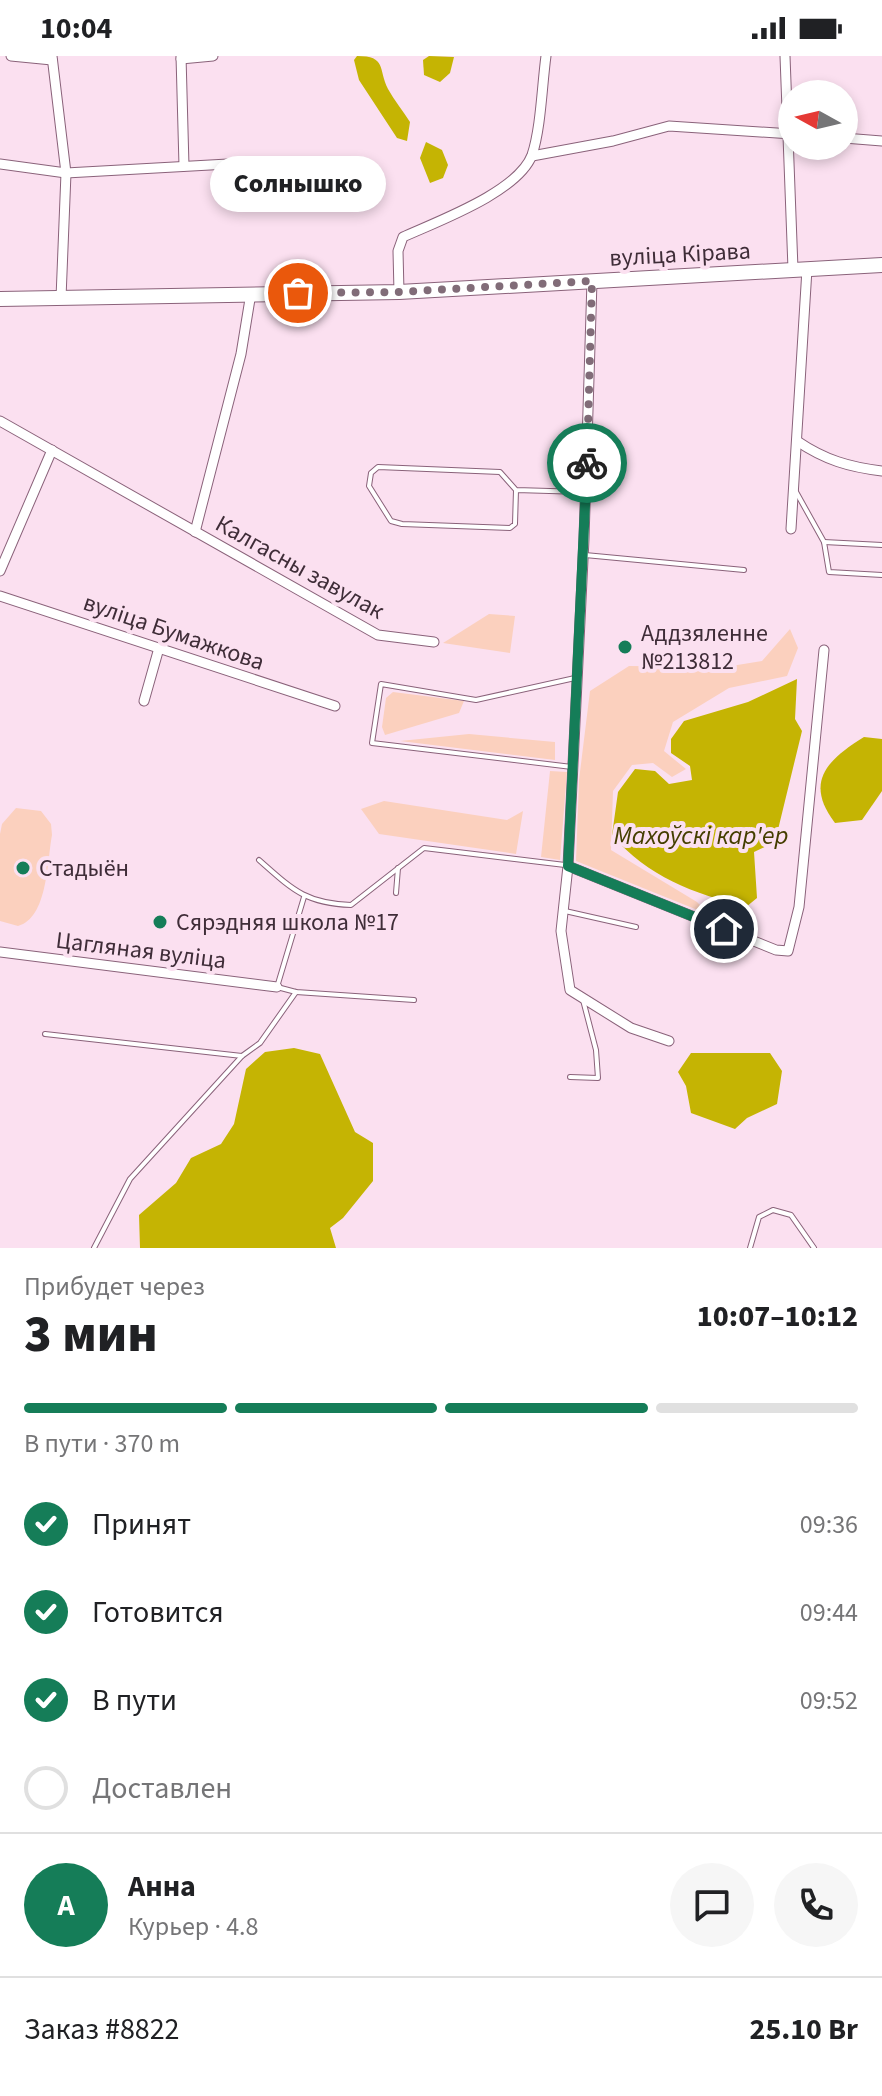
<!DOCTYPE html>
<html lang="ru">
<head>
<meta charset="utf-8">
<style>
  body { margin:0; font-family:"Source Sans 3",sans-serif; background:#f6f6f6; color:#202124; height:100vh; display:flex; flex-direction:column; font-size:30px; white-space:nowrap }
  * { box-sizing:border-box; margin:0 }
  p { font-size:26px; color:#757577 }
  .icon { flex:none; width:44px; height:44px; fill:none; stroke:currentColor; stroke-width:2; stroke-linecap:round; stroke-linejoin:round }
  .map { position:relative; height:1192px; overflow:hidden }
  .details { display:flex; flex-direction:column; background:#fff; flex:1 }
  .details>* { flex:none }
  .needle { width:52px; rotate:278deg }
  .tools { position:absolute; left:778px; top:24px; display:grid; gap:16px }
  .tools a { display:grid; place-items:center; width:80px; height:80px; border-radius:50%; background:#fff; box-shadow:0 4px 12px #0003; font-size:40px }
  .pin { position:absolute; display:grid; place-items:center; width:68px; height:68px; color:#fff; margin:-34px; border:4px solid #fff; border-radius:50%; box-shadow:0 2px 8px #0007 }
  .courier { position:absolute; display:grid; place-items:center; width:80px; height:80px; margin:-40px; border:6px solid #157d58; border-radius:50%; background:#fff; color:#222; box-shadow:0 2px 10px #0007 }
  .bubble { position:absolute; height:56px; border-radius:28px; background:#fff; box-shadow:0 4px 12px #0003; font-size:26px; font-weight:800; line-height:56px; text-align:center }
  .headline em { font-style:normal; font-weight:800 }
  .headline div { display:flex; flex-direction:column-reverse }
  .headline { display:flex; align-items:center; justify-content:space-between; height:136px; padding:0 24px }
  h1 { font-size:52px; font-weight:800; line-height:60px }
  .bar { display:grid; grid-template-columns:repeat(4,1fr); gap:12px 8px; align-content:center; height:96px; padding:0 24px }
  .bar i { height:10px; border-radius:6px; background:#e0e0e0 }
  .bar .selected { background:#157d58 }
  .bar p { grid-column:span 4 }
  .line { display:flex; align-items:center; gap:20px; padding:0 24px; border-top:2px solid #e0e0e0 }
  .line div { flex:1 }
  .round { display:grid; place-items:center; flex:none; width:84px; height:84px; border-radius:42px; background:#f6f6f6 }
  ol { padding:0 24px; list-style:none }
  li { display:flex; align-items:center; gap:24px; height:88px }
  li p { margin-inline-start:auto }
  li .icon { padding:8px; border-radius:50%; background:#157d58; color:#fff; stroke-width:4 }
  li:last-child { color:#757577 }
  li i { width:44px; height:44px; border:4px solid #e0e0e0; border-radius:50% }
  .status { display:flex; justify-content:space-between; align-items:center; height:56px; padding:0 40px; background:#fff; direction:ltr }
  .status svg { height:22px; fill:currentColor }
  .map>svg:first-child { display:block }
  .green { fill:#fbd0be }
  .water { fill:#c5b403 }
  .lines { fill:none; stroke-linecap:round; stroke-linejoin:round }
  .lane-casing { stroke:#8a627a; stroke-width:6 }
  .street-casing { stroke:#8a627a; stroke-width:11 }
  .primary-casing { stroke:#8a627a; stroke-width:16 }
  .lane { stroke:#fff; stroke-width:4 }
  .street { stroke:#fff; stroke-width:9 }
  .primary { stroke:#fff; stroke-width:14 }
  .done { stroke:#816c78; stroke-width:8; stroke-dasharray:0 14.4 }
  .route { stroke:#157d58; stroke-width:10 }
  .poi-dot { fill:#157d58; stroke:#fbe0f0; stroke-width:3 }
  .labels { text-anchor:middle; stroke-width:8; stroke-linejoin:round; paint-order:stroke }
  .street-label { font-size:24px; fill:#3f2d38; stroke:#fbe0f0 }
  .poi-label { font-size:24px; fill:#3f2d38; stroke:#fbe0f0; text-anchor:start }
  .water-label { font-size:26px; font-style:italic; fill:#453e00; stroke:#fbe0f0 }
</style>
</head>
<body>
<div class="status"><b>10:04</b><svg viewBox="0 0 49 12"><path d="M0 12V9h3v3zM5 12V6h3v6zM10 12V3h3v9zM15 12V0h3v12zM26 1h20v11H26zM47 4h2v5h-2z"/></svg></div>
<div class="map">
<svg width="882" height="1192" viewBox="0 0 882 1192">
  <rect width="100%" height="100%" fill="#fbe0f0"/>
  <g class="green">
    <path d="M489 558 515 560 510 597 443 587Z"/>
    <path d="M790 573 798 592 787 620 729 632 673 666 664 695 686 713 672 721 653 707 632 709 613 735 611 794 697 846 710 859 576 805 579 724 590 635 629 610 725 611 762 605Z"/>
    <path d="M393 636 464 645 459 657 385 679 382 671 386 642Z"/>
    <path d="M469 678 555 686V704L400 685Z"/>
    <path d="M550 715 567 716 560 804 541 801Z"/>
    <path d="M384 745 507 764 523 755 516 798 379 778 361 753Z"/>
    <path d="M16 752 41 755 51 768 52 779C47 805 48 862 18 870L0 865V778L2 768Z"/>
  </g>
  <g class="water">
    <path d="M357 0C387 0 378 13 388 33 394 44 403 55 410 66L407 85 397 82 359 24 354 4Z"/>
    <path d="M429 0 454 1 450 17 440 26 424 19 423 4Z"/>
    <path d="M426 86 442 94 448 109 443 122 430 127 420 102Z"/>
    <path d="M797 623 795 663 802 675 775 786 754 796 757 842 746 851C693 837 648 821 612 779L618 736 635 713 655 715 669 728 692 724 690 710 671 697V683L684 665 748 646Z"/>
    <path d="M864 681 882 683V735L862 764 835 767C804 726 827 704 864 681Z"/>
    <path d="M294 992 320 998 355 1076 373 1087V1125L343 1162 330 1172 336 1192H140L139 1159 176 1127 191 1102 221 1088 234 1068 246 1013 265 996Z"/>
    <path d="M691 997H770L782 1015 777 1048 747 1062 735 1073 691 1057 686 1030 678 1016Z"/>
  </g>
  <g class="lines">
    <g class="lane-casing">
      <g id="lane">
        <path d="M516 434 500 416 378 411 371 417 369 430 391 465 402 468 510 472 515 468 516 434 583 436"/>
        <path d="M795 434 824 486 829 516 882 519"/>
        <path d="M824 486 882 489"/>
        <path d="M585 499 744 514"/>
        <path d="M572 711 372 687 381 628 476 644 575 622"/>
        <path d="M259 804C293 834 305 847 351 849L424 792 565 809"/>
        <path d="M396 837 398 812"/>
        <path d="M304 841 277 931 296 936 414 944"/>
        <path d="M565 855 636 871"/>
        <path d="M45 978 242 1000"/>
        <path d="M570 1021 598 1022 596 994 583 944"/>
        <path d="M94 1192 130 1123 242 1000 260 987 296 936"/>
        <path d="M750 1192 759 1161 773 1154 791 1159 814 1192"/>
      </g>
    </g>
    <g class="street-casing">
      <g id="street">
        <path d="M11 0 52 4"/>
        <path d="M52 0 66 117 61 242"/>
        <path d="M181 0 184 110"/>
        <path d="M785 0 793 213"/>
        <path d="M181 3 213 0"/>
        <path d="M844 82 882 85"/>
        <path d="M532 100 613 85 669 70 792 78"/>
        <path d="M0 108 66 117 246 107"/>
        <path d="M592 225 584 483 568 810 561 875 570 934 631 972 669 985"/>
        <path d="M399 236 398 195 403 181C438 165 518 136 532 99 541 72 542 29 546 0"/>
        <path d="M0 365 378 579 434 586"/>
        <path d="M797 385C825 404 849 411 882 415"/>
        <path d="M791 473 807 213"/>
        <path d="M195 476 241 298 251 237"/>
        <path d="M0 515 52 394"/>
        <path d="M0 540 335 650"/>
        <path d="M144 645 159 592"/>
        <path d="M568 810 776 894 788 895 799 851 824 594"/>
        <path d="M0 896 277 931"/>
      </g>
    </g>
    <g class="primary-casing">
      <path id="primary" d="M0 243 399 236 882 209"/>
    </g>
    <use href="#lane" class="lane"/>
    <use href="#street" class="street"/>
    <use href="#primary" class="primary"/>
  </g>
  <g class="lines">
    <path class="done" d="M298 237 399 236 592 225 587 407"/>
    <path class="route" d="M587 407 568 810 724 873"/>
  </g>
  <g class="poi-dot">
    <circle cx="625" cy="591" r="8"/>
    <circle cx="23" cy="812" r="8"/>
    <circle cx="160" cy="866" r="8"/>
  </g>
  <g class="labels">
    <g class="street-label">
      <text transform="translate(680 198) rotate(-3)" y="8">вуліца Кірава</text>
      <text transform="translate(300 511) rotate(29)" y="8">Калгасны завулак</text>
      <text transform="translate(174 576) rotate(19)" y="8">вуліца Бумажкова</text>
      <text transform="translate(141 894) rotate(7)" y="8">Цагляная вуліца</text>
    </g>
    <g class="poi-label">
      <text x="641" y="585">Аддзяленне<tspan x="641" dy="28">№213812</tspan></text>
      <text x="39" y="820">Стадыён</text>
      <text x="176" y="874">Сярэдняя школа №17</text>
    </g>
    <g class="water-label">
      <text x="701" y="788">Махоўскі кар'ер</text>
    </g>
  </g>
</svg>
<div class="tools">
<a><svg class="needle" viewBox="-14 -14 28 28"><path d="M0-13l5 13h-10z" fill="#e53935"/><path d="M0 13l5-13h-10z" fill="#757577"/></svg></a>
</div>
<div class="pin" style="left:298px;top:237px;background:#ea580c"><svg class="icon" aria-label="bag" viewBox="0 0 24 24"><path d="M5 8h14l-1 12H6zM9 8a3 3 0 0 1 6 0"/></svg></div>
<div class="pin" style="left:724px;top:873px;background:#1f2937"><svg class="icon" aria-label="home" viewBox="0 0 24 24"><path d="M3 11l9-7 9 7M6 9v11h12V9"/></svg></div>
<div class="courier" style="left:587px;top:407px"><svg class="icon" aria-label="bike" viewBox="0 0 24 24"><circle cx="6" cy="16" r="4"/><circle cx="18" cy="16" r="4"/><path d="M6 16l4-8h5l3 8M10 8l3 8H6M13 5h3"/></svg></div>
<div class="bubble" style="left:210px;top:100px;width:176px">Солнышко</div>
</div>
<section class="details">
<div class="headline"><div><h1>3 мин</h1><p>Прибудет через</p></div><em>10:07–10:12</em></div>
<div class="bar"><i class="selected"></i><i class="selected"></i><i class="selected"></i><i></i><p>В пути · 370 m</p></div>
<ol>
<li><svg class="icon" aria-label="check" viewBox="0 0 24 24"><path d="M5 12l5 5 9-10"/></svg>Принят<p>09:36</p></li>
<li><svg class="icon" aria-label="check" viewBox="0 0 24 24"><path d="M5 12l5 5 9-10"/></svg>Готовится<p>09:44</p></li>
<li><svg class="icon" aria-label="check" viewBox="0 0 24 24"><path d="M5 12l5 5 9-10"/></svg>В пути<p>09:52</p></li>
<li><i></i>Доставлен</li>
</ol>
<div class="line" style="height:144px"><b class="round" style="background:#157d58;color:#fff">А</b><div><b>Анна</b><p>Курьер · 4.8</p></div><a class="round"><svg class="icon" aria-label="chat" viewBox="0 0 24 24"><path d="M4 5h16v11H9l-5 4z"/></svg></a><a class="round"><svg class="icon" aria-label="phone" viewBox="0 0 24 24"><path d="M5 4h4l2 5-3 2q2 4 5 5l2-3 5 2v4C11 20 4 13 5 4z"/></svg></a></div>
<div class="line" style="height:104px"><div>Заказ #8822</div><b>25.10 Br</b></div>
</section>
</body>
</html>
